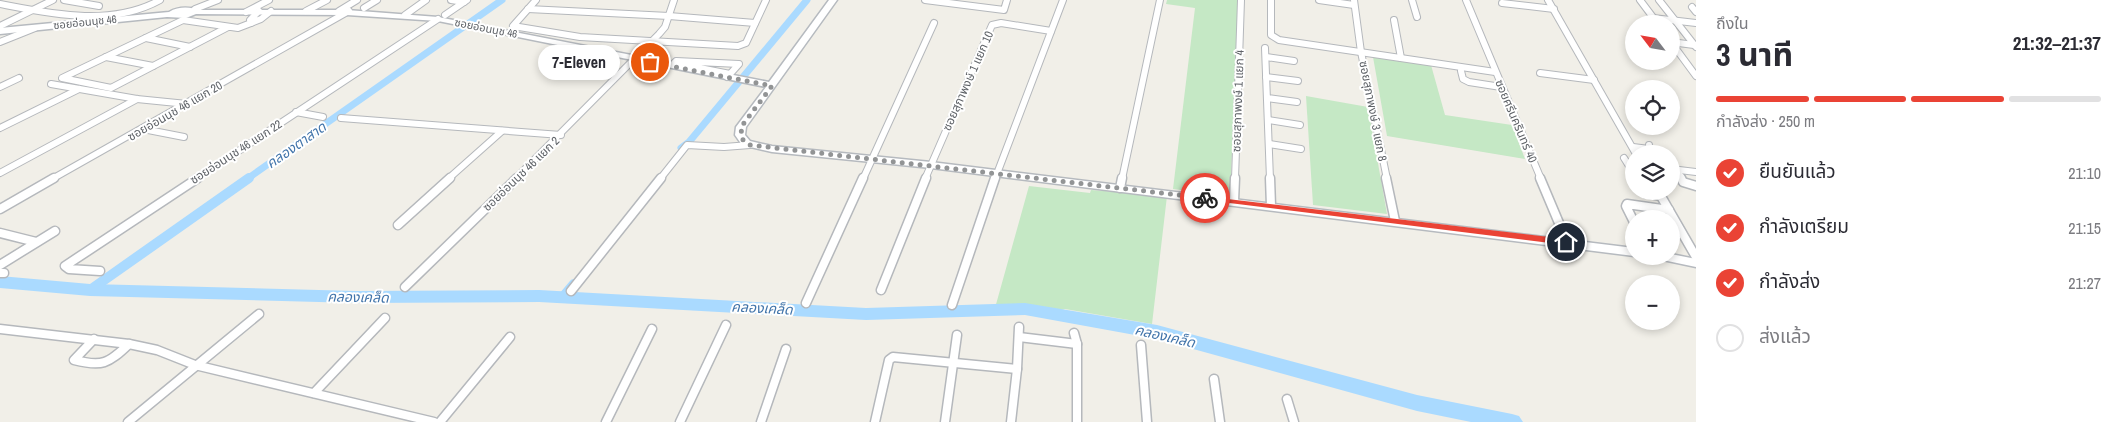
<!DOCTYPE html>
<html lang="th">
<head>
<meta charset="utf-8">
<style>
  body { margin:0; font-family:"Archivo Narrow","Noto Sans Thai",sans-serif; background:#f7f7f7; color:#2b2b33; height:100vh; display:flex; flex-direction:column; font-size:19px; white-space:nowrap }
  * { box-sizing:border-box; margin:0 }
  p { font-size:16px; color:#7c7c81 }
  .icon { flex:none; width:28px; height:28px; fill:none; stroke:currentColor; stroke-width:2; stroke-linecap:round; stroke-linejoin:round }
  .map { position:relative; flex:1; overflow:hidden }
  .sheet { display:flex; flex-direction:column; background:#fff; width:425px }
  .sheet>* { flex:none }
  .needle { width:32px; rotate:301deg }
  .fabs { position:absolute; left:1625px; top:15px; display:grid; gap:10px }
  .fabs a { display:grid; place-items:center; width:55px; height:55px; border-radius:50%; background:#fff; box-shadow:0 2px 8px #0003; font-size:25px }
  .pin { position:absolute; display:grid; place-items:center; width:42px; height:42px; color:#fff; margin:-21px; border:2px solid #fff; border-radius:50%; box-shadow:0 1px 5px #0007 }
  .courier { position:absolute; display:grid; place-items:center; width:50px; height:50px; margin:-25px; border:4px solid #ea4335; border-radius:50%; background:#fff; color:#222; box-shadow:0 1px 6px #0007 }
  .bubble { position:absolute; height:35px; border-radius:18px; background:#fff; box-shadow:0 2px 8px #0003; font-size:16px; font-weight:700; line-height:35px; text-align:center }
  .summary em { font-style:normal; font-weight:700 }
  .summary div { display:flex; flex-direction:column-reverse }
  .summary { display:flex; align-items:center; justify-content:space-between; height:85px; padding:0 20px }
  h1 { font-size:32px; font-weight:700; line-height:38px }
  .bar { display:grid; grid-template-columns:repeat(4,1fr); gap:8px 5px; align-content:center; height:60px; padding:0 20px }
  .bar i { height:6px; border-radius:4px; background:#e1e1e2 }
  .bar .selected { background:#ea4335 }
  .bar p { grid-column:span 4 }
  ol { padding:0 20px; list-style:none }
  li { display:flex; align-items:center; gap:15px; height:55px }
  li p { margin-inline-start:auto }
  li .icon { padding:5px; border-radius:50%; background:#ea4335; color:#fff; stroke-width:4 }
  li:last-child { color:#7c7c81 }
  li i { width:28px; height:28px; border:2px solid #e1e1e2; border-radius:50% }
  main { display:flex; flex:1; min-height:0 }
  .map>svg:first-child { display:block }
  .green { fill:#c5e8c5 }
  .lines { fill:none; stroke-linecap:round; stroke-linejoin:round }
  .canal-far1 { stroke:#aadaff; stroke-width:7 }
  .canal { stroke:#aadaff; stroke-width:10 }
  .river { fill:#aadaff; fill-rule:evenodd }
  .street-far1-casing { stroke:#b5b8bc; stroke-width:8 }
  .street-casing { stroke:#b5b8bc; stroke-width:11 }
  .secondary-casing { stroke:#b6babf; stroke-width:3 }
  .street-far1 { stroke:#fff; stroke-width:6 }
  .street { stroke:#fff; stroke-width:8 }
  .secondary { fill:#fff; fill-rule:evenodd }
  .route { fill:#ea4335 }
  .done { stroke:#929495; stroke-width:5; stroke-dasharray:0 9 }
  .labels { text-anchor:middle; stroke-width:4; stroke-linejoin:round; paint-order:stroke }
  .far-street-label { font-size:11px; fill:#5f6368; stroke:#fff }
  .street-label { font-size:12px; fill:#5f6368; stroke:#fff }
  .water-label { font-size:14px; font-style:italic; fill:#4174aa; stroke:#fff }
</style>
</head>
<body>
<main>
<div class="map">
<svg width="1696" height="422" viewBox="0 0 1696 422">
  <rect width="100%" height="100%" fill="#f1efe8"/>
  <g class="green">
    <path d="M1167 0H1239L1230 196 1173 189 1195 8 1166 4Z"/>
    <path d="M1373 57 1431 65 1445 115 1512 125 1525 159 1387 136Z"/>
    <path d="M1306 96 1368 107 1387 214 1313 205Z"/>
    <path d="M1029 186 1090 193 1091 190 1167 196 1152 324 1065 309 1053 312 1023 307 995 308Z"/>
  </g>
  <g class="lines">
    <g class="canal-far1">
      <path d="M681 148 689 142 807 0"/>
      <path d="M247 179 502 0"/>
    </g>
    <g class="canal">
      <path d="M90 290 249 178"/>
      <path d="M563 297 574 284"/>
    </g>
    <path class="river" d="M0 276 90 284 356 291 539 290 866 308 1025 303 1157 325 1417 395 1512 414 1519 416 1523 422H1471L1417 411 1157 339 1025 315 866 320 539 302 356 303 90 296 0 288Z"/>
    <g class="street-far1-casing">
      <g id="street-far1">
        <path d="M64 0 99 6"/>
        <path d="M451 0 464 2"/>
        <path d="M536 0 513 26 580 37 738 46 746 43 766 0"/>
        <path d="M925 0 1004 10 1007 0"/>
        <path d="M1271 0V35L1279 40 1495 72"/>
        <path d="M1319 0 1354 5"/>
        <path d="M1354 0 1361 52 1387 179"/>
        <path d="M1412 0 1417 17"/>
        <path d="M1466 0 1541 179"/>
        <path d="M1548 0 1636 154"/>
        <path d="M1640 0 1658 24"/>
        <path d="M1659 0 1696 47"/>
        <path d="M1502 3 1554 9"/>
        <path d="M0 4C52 14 111 27 160 0"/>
        <path d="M1692 7 1696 12"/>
        <path d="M364 8 377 0"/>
        <path d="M195 9 218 0"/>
        <path d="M528 9 669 16 755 23"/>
        <path d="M259 11 250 20 251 23 261 19 271 11"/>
        <path d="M306 11 327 0"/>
        <path d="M339 11 357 0"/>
        <path d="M246 12 269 0"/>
        <path d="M405 15 426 0"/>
        <path d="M445 15 467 0"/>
        <path d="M1653 18 1696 23"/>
        <path d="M1394 20 1401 58"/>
        <path d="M0 26 53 0"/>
        <path d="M228 27 111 88 62 78 183 20 238 28 251 23"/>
        <path d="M146 38 190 47"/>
        <path d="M0 42 35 28"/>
        <path d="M1671 42 1696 76"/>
        <path d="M1671 42 1694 45"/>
        <path d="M1265 48 1270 179"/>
        <path d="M106 57 153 66"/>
        <path d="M1266 57 1294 61"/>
        <path d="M676 61 739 64 730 74 674 63Z"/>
        <path d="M1461 71 1463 79 1469 82 1501 87"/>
        <path d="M1540 73 1594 80"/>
        <path d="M727 77 730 74"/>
        <path d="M1266 77 1298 81"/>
        <path d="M51 84 137 99 187 104"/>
        <path d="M0 87 19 78"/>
        <path d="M1267 98 1297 102"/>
        <path d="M296 112 323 117"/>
        <path d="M341 118 561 135"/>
        <path d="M1268 120 1300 125"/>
        <path d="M0 128 79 89"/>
        <path d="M143 129 184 137"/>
        <path d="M1269 144 1301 149"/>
        <path d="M1633 147 1649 149V145"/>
        <path d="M1624 158 1634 174"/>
        <path d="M1671 169 1696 172"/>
        <path d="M1677 170 1682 179"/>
        <path d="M0 173 137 99"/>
        <path d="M52 179 349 11"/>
        <path d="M196 179 438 19"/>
        <path d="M448 179 502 131"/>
        <path d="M515 179 659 34 665 27 674 0"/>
        <path d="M660 179 687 145 724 147 750 145"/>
        <path d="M863 179 934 23"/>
        <path d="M925 179 992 25 1001 23 1051 31"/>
        <path d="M995 179 1063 0"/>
        <path d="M1122 179 1160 0"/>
        <path d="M1235 179 1241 0"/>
      </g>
    </g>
    <g class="street-casing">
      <g id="street">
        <path d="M1270 178 1271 206"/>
        <path d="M1386 178 1395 221"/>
        <path d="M1540 178 1567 242"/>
        <path d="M1681 178 1683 182 1696 186"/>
        <path d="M1120 188 1122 178"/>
        <path d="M1644 191 1645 193 1661 196"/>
        <path d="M1658 191 1696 257"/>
        <path d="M1234 201 1235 178"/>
        <path d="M0 209 54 178"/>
        <path d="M1634 222 1626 206 1627 204 1669 210"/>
        <path d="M398 225 450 178"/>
        <path d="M0 233 36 242"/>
        <path d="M0 265 55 231"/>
        <path d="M100 271 69 269 65 266 198 178"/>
        <path d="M0 273H4"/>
        <path d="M405 287 517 178"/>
        <path d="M881 290 926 178"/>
        <path d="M571 291 661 178"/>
        <path d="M806 303 863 178"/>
        <path d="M952 305 995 178"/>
        <path d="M0 329 129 344 157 350 195 365 434 422"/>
        <path d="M1074 333 1077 344V422"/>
        <path d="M1019 337 1077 344"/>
        <path d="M94 339 74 360C102 367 108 364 129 344"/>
        <path d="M1141 345 1147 422"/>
        <path d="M1214 379 1220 422"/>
        <path d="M314 393 385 318"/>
        <path d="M1287 399 1294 422"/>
        <path d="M128 422 259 314"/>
        <path d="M440 422 510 337"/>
        <path d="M606 422 652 329"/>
        <path d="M680 422 726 325"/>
        <path d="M761 422 786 349"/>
        <path d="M875 422 889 360 893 357 1017 369"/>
        <path d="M945 422 957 335"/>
        <path d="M1011 422 1017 369 1019 327"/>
      </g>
    </g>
    <g class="secondary-casing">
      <g id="secondary">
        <path d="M829 0H837L746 127 745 135 750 141 772 146 931 162 1634 248V256L931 168 772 152 742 145 735 135 736 127 766 87 438 21 347 15 196 14 186 18 167 17 0 34V28L169 12C179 6 190 7 200 10H347L438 17 769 82Z"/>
        <path d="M1671 254 1696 259V267L1658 259 1656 256H1671Z"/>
      </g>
    </g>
    <use href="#street-far1" class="street-far1"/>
    <use href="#street" class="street"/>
    <use href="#secondary" class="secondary"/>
  </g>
  <path class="route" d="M1202 196 1566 239 1571 242 1566 245 1205 200 1201 198Z"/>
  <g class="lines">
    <path class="done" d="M650 62 772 86 741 127 742 139 750 145 1205 198"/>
  </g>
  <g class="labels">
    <g class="far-street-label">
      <text transform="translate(85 22) rotate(-6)" y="4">ซอยอ่อนนุช 46</text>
      <text transform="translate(486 28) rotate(11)" y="4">ซอยอ่อนนุช 46</text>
    </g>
    <g class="street-label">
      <text transform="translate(968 81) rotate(-66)" y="4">ซอยสุภาพงษ์ 1 แยก 10</text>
      <text transform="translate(1238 101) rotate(-88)" y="4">ซอยสุภาพงษ์ 1 แยก 4</text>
      <text transform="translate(175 111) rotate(-30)" y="4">ซอยอ่อนนุช 46 แยก 20</text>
      <text transform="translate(1373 111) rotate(79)" y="4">ซอยสุภาพงษ์ 3 แยก 8</text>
      <text transform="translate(1516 121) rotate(67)" y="4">ซอยศรีนครินทร์ 40</text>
      <text transform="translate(236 152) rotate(-33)" y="4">ซอยอ่อนนุช 46 แยก 22</text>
      <text transform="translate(521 174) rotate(-44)" y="4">ซอยอ่อนนุช 46 แยก 2</text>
    </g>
    <g class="water-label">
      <text transform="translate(296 145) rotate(-35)" y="5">คลองตาสาด</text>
      <text transform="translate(358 297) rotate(1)" y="5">คลองเคล็ด</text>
      <text transform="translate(762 308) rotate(3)" y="5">คลองเคล็ด</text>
      <text transform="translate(1165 336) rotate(13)" y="5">คลองเคล็ด</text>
    </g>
  </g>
</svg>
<div class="fabs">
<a><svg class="needle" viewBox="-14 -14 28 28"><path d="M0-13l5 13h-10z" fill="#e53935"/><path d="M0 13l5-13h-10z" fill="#7c7c81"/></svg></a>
<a><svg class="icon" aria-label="locate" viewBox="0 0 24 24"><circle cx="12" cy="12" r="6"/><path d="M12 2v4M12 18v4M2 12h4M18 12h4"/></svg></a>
<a><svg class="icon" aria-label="layers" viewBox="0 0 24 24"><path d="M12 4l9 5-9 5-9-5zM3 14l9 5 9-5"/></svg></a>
<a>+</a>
<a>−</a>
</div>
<div class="pin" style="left:650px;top:62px;background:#ea580c"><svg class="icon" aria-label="bag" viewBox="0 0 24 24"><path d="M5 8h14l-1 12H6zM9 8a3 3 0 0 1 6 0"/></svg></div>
<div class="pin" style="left:1566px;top:242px;background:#1f2937"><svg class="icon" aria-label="home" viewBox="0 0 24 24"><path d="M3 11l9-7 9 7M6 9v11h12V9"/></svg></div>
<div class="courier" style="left:1205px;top:198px"><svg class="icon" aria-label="bike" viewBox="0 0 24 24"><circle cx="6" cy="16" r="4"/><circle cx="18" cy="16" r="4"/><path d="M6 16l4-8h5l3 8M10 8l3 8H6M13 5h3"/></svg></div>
<div class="bubble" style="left:538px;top:45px;width:82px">7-Eleven</div>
</div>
<section class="sheet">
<div class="summary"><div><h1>3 นาที</h1><p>ถึงใน</p></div><em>21:32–21:37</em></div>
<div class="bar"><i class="selected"></i><i class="selected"></i><i class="selected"></i><i></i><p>กำลังส่ง · 250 m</p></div>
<ol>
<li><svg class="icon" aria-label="check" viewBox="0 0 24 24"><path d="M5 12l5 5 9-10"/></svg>ยืนยันแล้ว<p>21:10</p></li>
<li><svg class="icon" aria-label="check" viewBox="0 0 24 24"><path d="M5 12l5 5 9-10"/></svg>กำลังเตรียม<p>21:15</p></li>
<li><svg class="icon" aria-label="check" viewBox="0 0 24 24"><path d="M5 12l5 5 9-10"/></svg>กำลังส่ง<p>21:27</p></li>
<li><i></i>ส่งแล้ว</li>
</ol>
</section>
</main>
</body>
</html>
